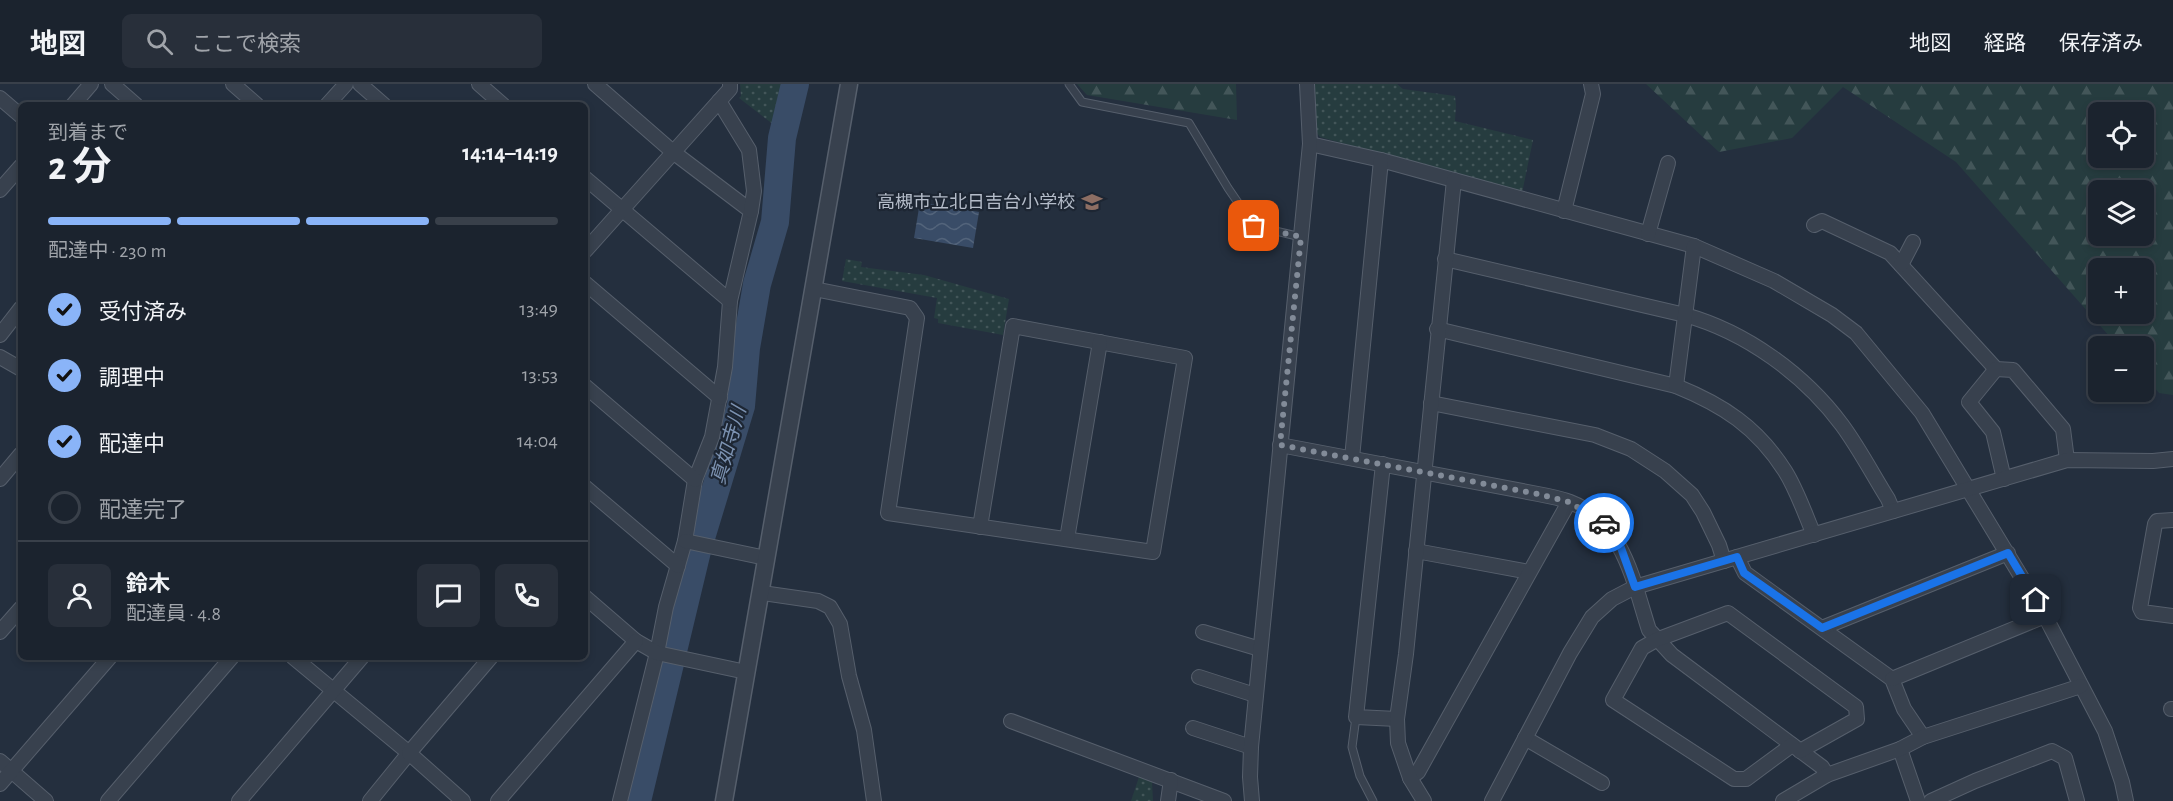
<!DOCTYPE html>
<html lang="ja">
<head>
<meta charset="utf-8">
<style>
  body { margin:0; font-family:"Alegreya Sans","Noto Sans JP",sans-serif; background:#282f3a; color:#f1f3f6; height:100vh; display:flex; flex-direction:column; font-size:22px; white-space:nowrap }
  * { box-sizing:border-box; margin:0 }
  p { font-size:20px; color:#a0a4aa }
  .icon { flex:none; width:33px; height:33px; fill:none; stroke:currentColor; stroke-width:2; stroke-linecap:round; stroke-linejoin:round }
  .map { position:relative; flex:1; overflow:hidden }
  .drawer { position:absolute; left:18px; top:18px; width:570px; height:558px; display:flex; flex-direction:column; background:#1b232e; border-radius:9px; box-shadow:0 3px 9px #0003,0 0 0 2px #39404a }
  .drawer>* { flex:none }
  .fabs { position:absolute; left:2088px; top:18px; display:grid; gap:12px }
  .fabs a { display:grid; place-items:center; width:66px; height:66px; border-radius:9px; background:#1b232e; box-shadow:0 3px 9px #0003,0 0 0 2px #39404a; font-size:30px }
  .pin { position:absolute; display:grid; place-items:center; width:51px; height:51px; color:#fff; margin:-26px; border-radius:12px; box-shadow:0 3px 9px #0006 }
  .courier { position:absolute; display:grid; place-items:center; width:60px; height:60px; margin:-30px; border:4px solid #1a73e8; border-radius:50%; background:#fff; color:#222; box-shadow:0 2px 8px #0007 }
  .headline em { font-style:normal; font-weight:700 }
  .headline div { display:flex; flex-direction:column-reverse }
  .headline { display:flex; align-items:center; justify-content:space-between; height:102px; padding:0 30px }
  h1 { font-size:39px; font-weight:700; line-height:45px }
  .bar { display:grid; grid-template-columns:repeat(4,1fr); gap:9px 6px; align-content:center; height:72px; padding:0 30px }
  .bar i { height:8px; border-radius:4px; background:#39404a }
  .bar .selected { background:#8ab4f8 }
  .bar p { grid-column:span 4 }
  .line { display:flex; align-items:center; gap:15px; padding:0 30px; border-top:2px solid #39404a }
  .line div { flex:1 }
  .round { display:grid; place-items:center; flex:none; width:63px; height:63px; border-radius:9px; background:#282f3a }
  ol { padding:0 30px; list-style:none }
  li { display:flex; align-items:center; gap:18px; height:66px }
  li p { margin-inline-start:auto }
  li .icon { padding:6px; border-radius:50%; background:#8ab4f8; color:#111; stroke-width:4 }
  li:last-child { color:#a0a4aa }
  li i { width:33px; height:33px; border:3px solid #39404a; border-radius:50% }
  header { display:flex; align-items:center; gap:36px; box-sizing:border-box; height:84px; padding:0 30px; background:#1b232e; border-bottom:2px solid #39404a }
  header strong { font-size:28px }
  nav { display:flex; gap:33px; margin-inline-start:auto; font-size:21px }
  .search { width:420px; height:54px; background:#282f3a; display:flex; align-items:center; gap:15px; box-sizing:border-box; padding:0 21px; border-radius:9px; color:#a0a4aa; font-size:22px }
  .map>svg:first-child { display:block }
  .forest { fill:url(#forest-firs); fill-rule:evenodd }
  .park { fill:url(#park-dots) }
  .water { fill:url(#water-waves) }
  .lines { fill:none; stroke-linecap:round; stroke-linejoin:round }
  .river { stroke:#394c67; stroke-width:28 }
  .service-casing { stroke:#565f6c; stroke-width:9 }
  .minor-casing { stroke:#565f6c; stroke-width:16 }
  .tertiary-casing { stroke:#565f6c; stroke-width:19 }
  .service { stroke:#38414e; stroke-width:7 }
  .minor { stroke:#38414e; stroke-width:14 }
  .tertiary { stroke:#38414e; stroke-width:16 }
  .done { stroke:#828b98; stroke-width:6; stroke-dasharray:0 10.8 }
  .route { stroke:#1a73e8; stroke-width:8 }
  .labels { text-anchor:middle; stroke-width:4.5; stroke-linejoin:round; paint-order:stroke }
  .poi-label { font-size:18px; fill:#b4bcc9; stroke:#1d2633; text-anchor:end }
  .water-label { font-size:20px; font-style:italic; fill:#7c92b1; stroke:#1d2633 }
</style>
</head>
<body>
<header>
<strong>地図</strong>
<div class="search"><svg class="icon" aria-label="search" viewBox="0 0 24 24"><circle cx="10" cy="10" r="6"/><path d="M15 15l6 6"/></svg>ここで検索</div>
<nav><a>地図</a><a>経路</a><a>保存済み</a></nav>
</header>
<div class="map">
<svg width="2173" height="717" viewBox="0 0 2173 717">
  <defs>
    <pattern id="forest-firs" width="22" height="20" patternUnits="userSpaceOnUse" patternTransform="scale(1.5)"><rect width="22" height="20" fill="#263c3f"/><path d="M5 1l3.5 6h-7zM16 11l3.5 6h-7z" fill="#435659"/></pattern>
    <pattern id="park-dots" width="8" height="8" patternUnits="userSpaceOnUse" patternTransform="scale(1.5)"><rect width="8" height="8" fill="#263c3f"/><path d="M2 2h.1M6 6h.1" fill="none" stroke="#435659" stroke-width="1.8" stroke-linecap="round"/></pattern>
    <pattern id="water-waves" width="16" height="10" patternUnits="userSpaceOnUse" patternTransform="scale(1.5)"><rect width="16" height="10" fill="#394c67"/><path d="M0 5q4-4 8 0t8 0" fill="none" stroke="#53647b"/></pattern>
  </defs>
  <rect width="100%" height="100%" fill="#242f3e"/>
  <g class="forest">
    <path d="M1077 0H1236L1237 36 1087 11Z"/>
    <path d="M1646 0H2173V311L2159 309 2144 291V262H2118L1956 78 1843 3 1792 54 1719 68ZM2098 28H2144V74H2098ZM2098 106H2144V152H2098ZM2144 184V230H2098V184Z"/>
  </g>
  <g class="park">
    <path d="M740 0H786L778 44 739 14 741 12Z"/>
    <path d="M1312 0H1397L1403 5 1455 12 1456 21 1455 37 1533 56 1522 109 1320 53 1316 48Z"/>
    <path d="M846 175 862 178 861 183 924 191 1009 215 1003 251 938 239V235L934 234 937 214 842 197Z"/>
    <path d="M1139 693 1152 698 1153 717H1131Z"/>
  </g>
  <path class="water" d="M920 118 979 128 973 164 914 154Z"/>
  <g class="lines">
    <path class="river" d="M637 717 697 467 741 322 746 264 757 200 775 138 782 54 795 0"/>
    <g class="service-casing">
      <g id="service">
        <path d="M1069 0 1082 18 1189 39 1228 104 1254 142 1301 153"/>
        <path d="M1356 633 1352 663 1360 692 1373 717"/>
      </g>
    </g>
    <g class="minor-casing">
      <g id="minor">
        <path d="M112 0 136 21"/>
        <path d="M233 0 257 21"/>
        <path d="M360 0 384 21"/>
        <path d="M479 0 503 21"/>
        <path d="M595 0 673 68 751 127 730 217 725 283 712 353 695 396 685 457 666 523 657 569 620 717"/>
        <path d="M0 14 21 32"/>
        <path d="M719 17 749 66 754 107 751 127"/>
        <path d="M73 21 91 0"/>
        <path d="M327 21 346 0"/>
        <path d="M1310 60 1381 76 1694 162 1774 197 1832 231 1856 249 1922 329 2045 532 2105 647 2122 698 2126 717"/>
        <path d="M585 94 730 217"/>
        <path d="M0 106 21 82"/>
        <path d="M1564 127 1593 10 1591 0"/>
        <path d="M1814 141 1822 137 1890 169 1996 285 2013 286 2063 345 2067 376"/>
        <path d="M1648 150 1668 79"/>
        <path d="M585 167 730 5V0"/>
        <path d="M1445 175 1685 231C1746 248 1804 290 1842 341 1859 364 1873 391 1888 415L1893 427"/>
        <path d="M1901 181 1913 158"/>
        <path d="M585 199 720 314"/>
        <path d="M814 205 910 224 917 234 888 429 1153 468 1185 274 1013 242 980 443"/>
        <path d="M1437 245 1676 302C1723 321 1757 343 1785 387 1797 406 1805 430 1814 451"/>
        <path d="M0 251 21 224"/>
        <path d="M0 273 21 285"/>
        <path d="M1996 285 1969 318 1993 348 2004 395"/>
        <path d="M585 302 695 396"/>
        <path d="M1676 302 1694 162"/>
        <path d="M1431 319 1595 351 1631 365 1665 387 1692 411 1703 428 1719 461 1724 477"/>
        <path d="M1280 361 1538 410C1549 412 1560 414 1570 418 1624 439 1633 497 1649 546L1672 571 1822 683 1827 691"/>
        <path d="M1352 374 1381 76"/>
        <path d="M1383 380 1356 633 1397 635"/>
        <path d="M0 395 21 370"/>
        <path d="M585 403 678 482"/>
        <path d="M2173 436 2157 437 2155 440 2140 524 2142 528 2173 532"/>
        <path d="M1067 455 1100 258"/>
        <path d="M685 457 766 474"/>
        <path d="M1416 467 1529 488"/>
        <path d="M1737 473 1745 489 1892 595 1904 625 1923 653"/>
        <path d="M762 509 818 517 830 523 840 540 849 592 864 646 874 717"/>
        <path d="M585 513 636 557 657 569 746 588"/>
        <path d="M1822 544 2008 469"/>
        <path d="M0 548 21 524"/>
        <path d="M1203 548 1260 565"/>
        <path d="M293 573 409 669 370 717"/>
        <path d="M1199 593 1255 611"/>
        <path d="M1892 595 2045 532"/>
        <path d="M2171 625H2173"/>
        <path d="M1011 637 1224 717"/>
        <path d="M1193 644 1251 663"/>
        <path d="M1525 654 1602 699"/>
        <path d="M1792 661 1746 695H1734L1613 616 1642 564 1656 556 1728 529 1856 623 1857 635 1800 667"/>
        <path d="M1900 665 1918 717"/>
        <path d="M0 677 46 717"/>
        <path d="M1410 694 1418 688 1569 418"/>
        <path d="M0 700 110 573"/>
        <path d="M108 717 232 573"/>
        <path d="M239 717 362 573"/>
        <path d="M463 717 409 669 491 573"/>
        <path d="M498 717 636 557"/>
        <path d="M1168 717 1171 696"/>
        <path d="M1252 717 1250 693 1251 663 1310 60 1307 0"/>
        <path d="M1424 717 1410 694 1398 659 1397 635 1406 570 1454 96"/>
        <path d="M1492 717 1570 569 1592 533 1612 515 1635 503 2067 376 2153 377 2173 375"/>
        <path d="M1783 717 1827 691 1900 665 1923 653 2081 602"/>
        <path d="M1931 717 1975 697 2052 667 2065 674 2077 717"/>
      </g>
    </g>
    <g class="tertiary-casing">
      <path id="tertiary" d="M724 717 849 0"/>
    </g>
    <use href="#service" class="service"/>
    <use href="#minor" class="minor"/>
    <use href="#tertiary" class="tertiary"/>
  </g>
  <g class="lines">
    <path class="done" d="M1254 142 1301 153 1280 361 1538 410 1569 418 1604 439"/>
    <path class="route" d="M1604 439 1620 461 1635 503 1737 473 1744 489 1822 544 2008 469 2036 516"/>
  </g>
  <defs>
    <g id="school-bare" transform="scale(1.62)"><path d="M0-5L7-2L0 1L-7-2ZM-4 1L0 2.5L4 1V4Q0 6-4 4Z" fill="#8d6e63" stroke="#1d2633" stroke-width="2.5" paint-order="stroke"/></g>
  </defs>
  <g fill-rule="evenodd">
    <use href="#school-bare" x="1092" y="118"/>
  </g>
  <g class="labels">
    <g class="poi-label">
      <text x="1075" y="124">高槻市立北日吉台小学校</text>
    </g>
    <g class="water-label">
      <text transform="translate(728 361) rotate(-74)" y="7">真如寺川</text>
    </g>
  </g>
</svg>
<div class="fabs">
<a><svg class="icon" aria-label="locate" viewBox="0 0 24 24"><circle cx="12" cy="12" r="6"/><path d="M12 2v4M12 18v4M2 12h4M18 12h4"/></svg></a>
<a><svg class="icon" aria-label="layers" viewBox="0 0 24 24"><path d="M12 4l9 5-9 5-9-5zM3 14l9 5 9-5"/></svg></a>
<a>+</a>
<a>−</a>
</div>
<div class="pin" style="left:1254px;top:142px;background:#ea580c"><svg class="icon" aria-label="bag" viewBox="0 0 24 24"><path d="M5 8h14l-1 12H6zM9 8a3 3 0 0 1 6 0"/></svg></div>
<div class="pin" style="left:2036px;top:516px;background:#1f2937"><svg class="icon" aria-label="home" viewBox="0 0 24 24"><path d="M3 11l9-7 9 7M6 9v11h12V9"/></svg></div>
<div class="courier" style="left:1604px;top:439px"><svg class="icon" aria-label="car" viewBox="0 0 24 24"><path d="M5 17H2v-5l4-1 3-4h7l3 4 3 1v5h-3M9 17h6M6 11h13"/><circle cx="7" cy="17" r="2"/><circle cx="17" cy="17" r="2"/></svg></div>
<section class="drawer">
<div class="headline"><div><h1>2 分</h1><p>到着まで</p></div><em>14:14–14:19</em></div>
<div class="bar"><i class="selected"></i><i class="selected"></i><i class="selected"></i><i></i><p>配達中 · 230 m</p></div>
<ol>
<li><svg class="icon" aria-label="check" viewBox="0 0 24 24"><path d="M5 12l5 5 9-10"/></svg>受付済み<p>13:49</p></li>
<li><svg class="icon" aria-label="check" viewBox="0 0 24 24"><path d="M5 12l5 5 9-10"/></svg>調理中<p>13:53</p></li>
<li><svg class="icon" aria-label="check" viewBox="0 0 24 24"><path d="M5 12l5 5 9-10"/></svg>配達中<p>14:04</p></li>
<li><i></i>配達完了</li>
</ol>
<div class="line" style="height:108px"><a class="round"><svg class="icon" aria-label="person" viewBox="0 0 24 24"><circle cx="12" cy="8" r="4"/><path d="M4 21q1-7 8-7t8 7"/></svg></a><div><b>鈴木</b><p>配達員 · 4.8</p></div><a class="round"><svg class="icon" aria-label="chat" viewBox="0 0 24 24"><path d="M4 5h16v11H9l-5 4z"/></svg></a><a class="round"><svg class="icon" aria-label="phone" viewBox="0 0 24 24"><path d="M5 4h4l2 5-3 2q2 4 5 5l2-3 5 2v4C11 20 4 13 5 4z"/></svg></a></div>
</section>
</div>
</body>
</html>
